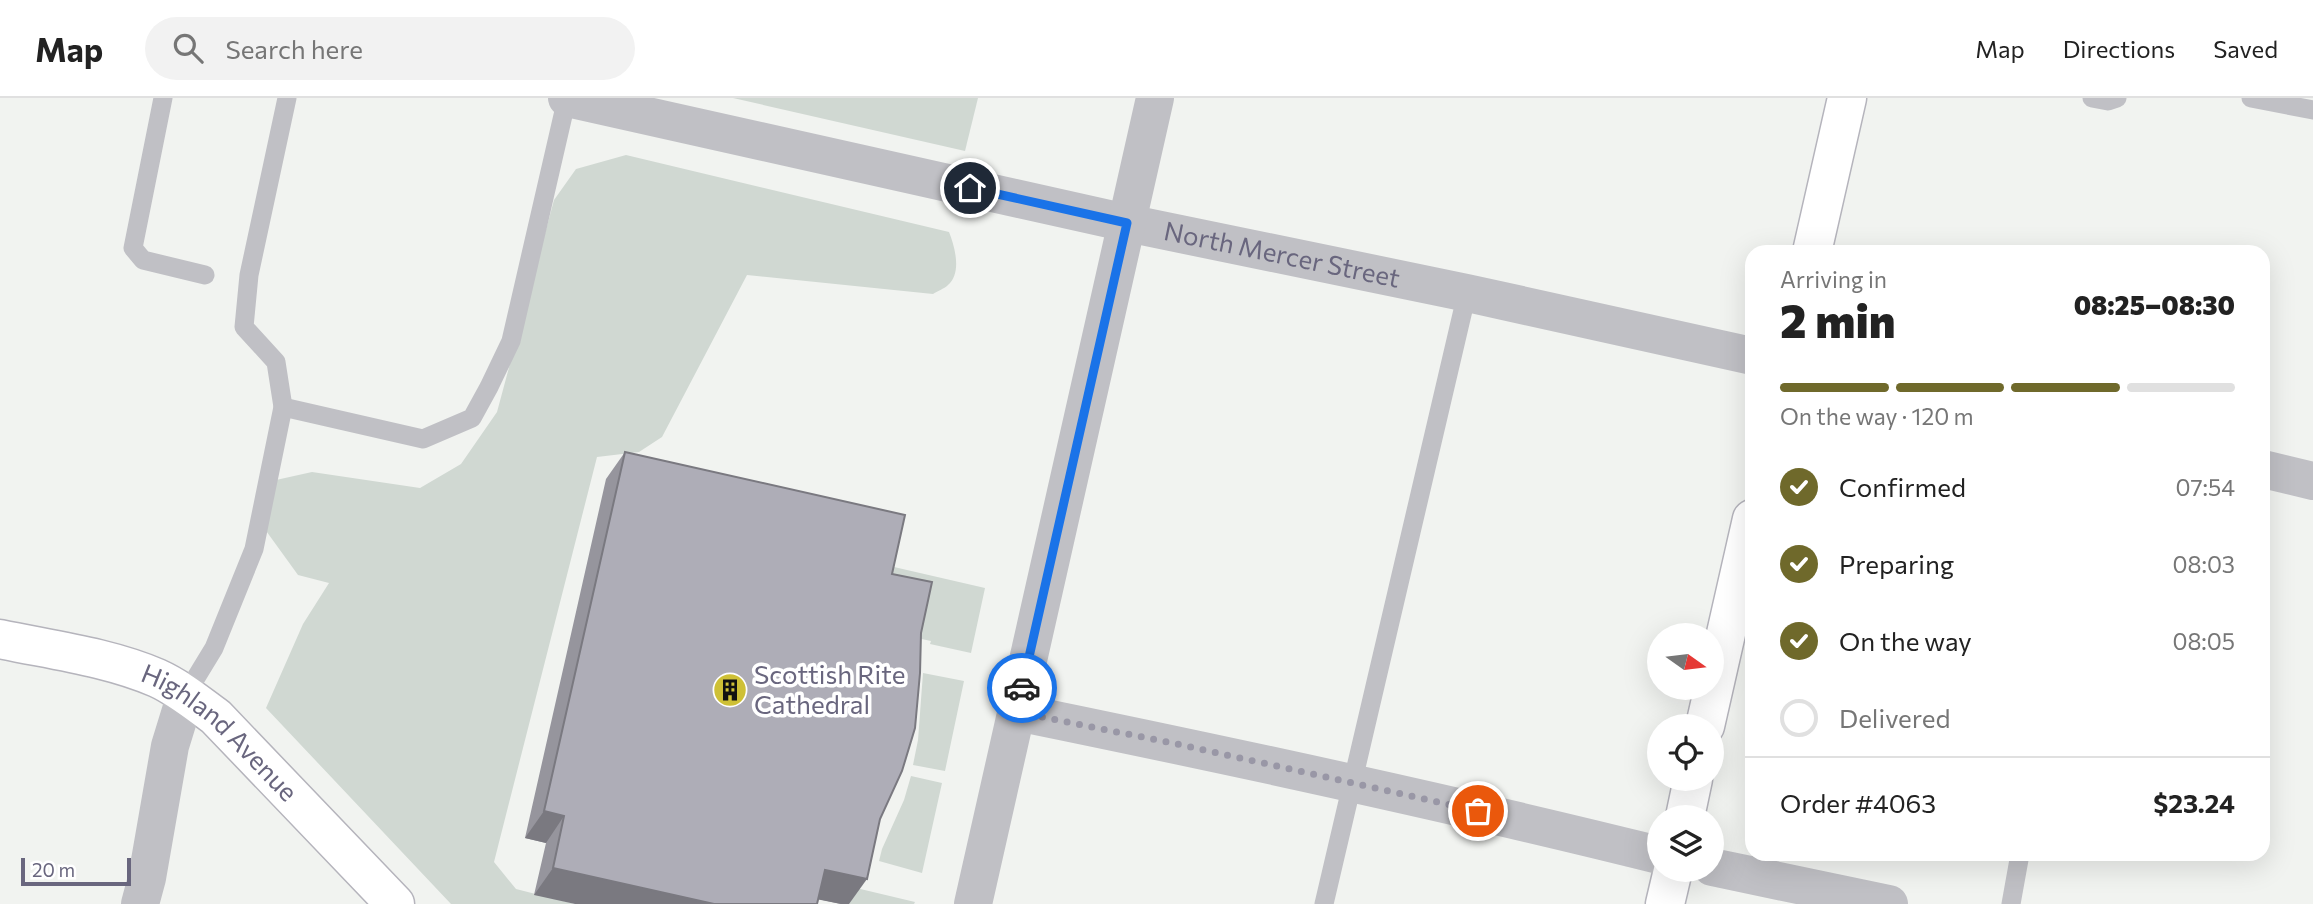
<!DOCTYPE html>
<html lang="en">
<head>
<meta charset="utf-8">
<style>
  body { margin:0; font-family:Commissioner,sans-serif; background:#f2f2f2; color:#222; height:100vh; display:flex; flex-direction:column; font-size:26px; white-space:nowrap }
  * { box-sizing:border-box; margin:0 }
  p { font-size:23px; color:#767676 }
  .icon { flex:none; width:38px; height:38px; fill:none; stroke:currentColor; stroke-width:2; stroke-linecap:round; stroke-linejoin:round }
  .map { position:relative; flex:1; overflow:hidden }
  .sheet { position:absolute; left:1745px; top:147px; width:525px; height:616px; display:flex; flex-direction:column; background:#fff; border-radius:21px; box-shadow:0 7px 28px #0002 }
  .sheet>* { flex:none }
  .needle { width:46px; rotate:104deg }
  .buttons { position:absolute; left:1647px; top:525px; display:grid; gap:14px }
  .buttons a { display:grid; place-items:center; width:77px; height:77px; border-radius:50%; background:#fff; box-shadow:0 7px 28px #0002; font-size:35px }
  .scale { position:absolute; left:21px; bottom:18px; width:110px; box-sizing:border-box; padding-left:7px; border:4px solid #69667e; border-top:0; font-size:19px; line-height:24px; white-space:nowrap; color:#69667e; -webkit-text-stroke:5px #fff; paint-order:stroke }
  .pin { position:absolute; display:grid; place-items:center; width:60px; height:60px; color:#fff; margin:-30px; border:4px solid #fff; border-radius:50%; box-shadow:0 2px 7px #0007 }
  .courier { position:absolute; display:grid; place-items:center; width:70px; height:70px; margin:-35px; border:5px solid #1a73e8; border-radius:50%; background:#fff; color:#222; box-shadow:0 2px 9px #0007 }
  .overview em { font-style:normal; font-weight:800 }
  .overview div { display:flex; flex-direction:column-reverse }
  .overview { display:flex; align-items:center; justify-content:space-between; height:119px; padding:0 35px }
  h1 { font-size:46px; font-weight:800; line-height:52px }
  .bar { display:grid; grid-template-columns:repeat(4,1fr); gap:10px 7px; align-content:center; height:84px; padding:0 35px }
  .bar i { height:9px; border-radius:5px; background:#e0e0e0 }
  .bar .selected { background:#6f692b }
  .bar p { grid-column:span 4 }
  .line { display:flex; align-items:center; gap:18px; padding:0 35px; border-top:2px solid #e0e0e0 }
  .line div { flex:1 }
  ol { padding:0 35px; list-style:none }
  li { display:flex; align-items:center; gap:21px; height:77px }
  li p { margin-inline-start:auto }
  li .icon { padding:7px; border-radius:50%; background:#6f692b; color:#fff; stroke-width:4 }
  li:last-child { color:#767676 }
  li i { width:38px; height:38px; border:4px solid #e0e0e0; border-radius:50% }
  header { display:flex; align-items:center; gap:42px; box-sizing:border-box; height:98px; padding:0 35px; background:#fff; border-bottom:2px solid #e0e0e0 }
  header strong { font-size:33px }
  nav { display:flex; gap:38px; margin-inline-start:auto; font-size:24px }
  .search { width:490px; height:63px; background:#f2f2f2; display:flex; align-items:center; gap:18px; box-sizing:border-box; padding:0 24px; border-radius:38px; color:#767676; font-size:26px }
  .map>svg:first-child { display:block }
  .green { fill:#d0d8d2 }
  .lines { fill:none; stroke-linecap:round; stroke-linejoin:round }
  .secondary-casing { stroke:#b5b4bc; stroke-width:41 }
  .lane { stroke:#c0c0c5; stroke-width:19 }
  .street { stroke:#c0c0c5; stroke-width:38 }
  .secondary { stroke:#fff; stroke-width:38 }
  .wall { fill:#96959d }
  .shaded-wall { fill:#7a7980 }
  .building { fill:#aeadb7; stroke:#7a7980; stroke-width:2 }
  .done { stroke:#9997a6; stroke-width:7; stroke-dasharray:0 12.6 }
  .route { stroke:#1a73e8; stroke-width:9 }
  .labels { text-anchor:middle; stroke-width:7; stroke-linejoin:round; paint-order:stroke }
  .street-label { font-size:26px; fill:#69667e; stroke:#fff }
  .poi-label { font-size:26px; fill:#69667e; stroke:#fff; text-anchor:start }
</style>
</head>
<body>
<header>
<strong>Map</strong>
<div class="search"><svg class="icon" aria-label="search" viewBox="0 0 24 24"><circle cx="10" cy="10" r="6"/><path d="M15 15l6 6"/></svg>Search here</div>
<nav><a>Map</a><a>Directions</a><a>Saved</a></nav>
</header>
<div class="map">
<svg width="2313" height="806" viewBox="0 0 2313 806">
  <rect width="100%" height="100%" fill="#f1f3f0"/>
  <g class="green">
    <path d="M733 0H978L965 53Z"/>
    <path d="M626 57 949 134C955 149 962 175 948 187 944 191 937 193 933 196L747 177 662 339 639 354 597 359 494 764 516 791 575 806H451L266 610 303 526 329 485 298 477 264 430 276 382 312 374 420 390 461 366 497 314 554 102 576 71Z"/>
    <path d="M881 466 985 490 971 555 930 546 931 543 917 540Z"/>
    <path d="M923 575 964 583 945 673 913 667 918 642Z"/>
    <path d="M911 678 942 685 922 775 879 763 882 751 904 702Z"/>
    <path d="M852 789 915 804 914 806H849Z"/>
  </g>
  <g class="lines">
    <g class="secondary-casing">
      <g id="secondary">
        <path d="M1812 154 1847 0"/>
        <path id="s2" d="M0 541C52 552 108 559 157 580 179 590 197 605 216 619L395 806"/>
        <path d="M1705 628 1752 421"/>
        <path d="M1685 719 1693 681"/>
        <path d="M1665 806 1673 772"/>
      </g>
    </g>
    <g class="lane">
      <path d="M163 0 133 150 143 162 205 177"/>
      <path d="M2092 0 2108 3 2117 0"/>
      <path d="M2251 0 2313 12"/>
      <path d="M283 309 423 341 472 320 489 289 511 243 567 0"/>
      <path d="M186 596 214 550 254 451 283 309 276 264 244 229 249 177 287 0"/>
      <path d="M1324 806 1467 195"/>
      <path d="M2011 806 2020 756"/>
    </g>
    <g class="street">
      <path id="s1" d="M567 0 1127 125 1467 195 1752 258"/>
      <path d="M2263 371 2313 383"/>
      <path d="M1017 614C1232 658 1446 704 1659 757"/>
      <path d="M1712 769 1889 806"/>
      <path d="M140 806 147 780 170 648 186 596"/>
      <path d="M973 806 1155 0"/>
    </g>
    <use href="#secondary" class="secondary"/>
  </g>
  <path class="wall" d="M625 354 892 476 841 806 818 801 534 797 546 745 525 740 606 381Z"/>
  <g class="shaded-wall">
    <path d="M544 713 564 718 546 745 525 740Z"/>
    <path d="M553 770 714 806H575L534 797Z"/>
    <path d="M825 772 867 781 849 806H841L806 799Z"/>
  </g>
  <path class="building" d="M625 354 905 417 892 476 932 484 921 535 920 575 915 630 902 673 880 721 867 781 825 772 817 806H714L553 770 564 718 544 713Z"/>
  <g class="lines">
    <path class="done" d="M1022 590 1017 614 1182 647 1478 713"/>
    <path class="route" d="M970 90 1127 125 1022 590"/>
  </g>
  <defs>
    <g id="building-disc" transform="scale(1.75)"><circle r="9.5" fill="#cec036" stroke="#fff"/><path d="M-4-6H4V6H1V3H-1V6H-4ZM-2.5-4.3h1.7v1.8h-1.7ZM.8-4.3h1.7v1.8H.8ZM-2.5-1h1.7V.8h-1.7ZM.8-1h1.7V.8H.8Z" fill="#111"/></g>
  </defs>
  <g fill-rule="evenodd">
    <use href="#building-disc" x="730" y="592"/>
  </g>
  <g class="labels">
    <g class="street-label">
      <text dy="9" stroke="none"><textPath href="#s1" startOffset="732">North Mercer Street</textPath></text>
      <text dy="9" stroke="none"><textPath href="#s2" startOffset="245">Highland Avenue</textPath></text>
    </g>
    <g class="poi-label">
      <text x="754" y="586">Scottish Rite<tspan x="754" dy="30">Cathedral</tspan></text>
    </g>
  </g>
</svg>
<div class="buttons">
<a><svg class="needle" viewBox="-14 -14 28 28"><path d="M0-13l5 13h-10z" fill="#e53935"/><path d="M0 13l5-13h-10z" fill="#767676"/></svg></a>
<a><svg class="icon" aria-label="locate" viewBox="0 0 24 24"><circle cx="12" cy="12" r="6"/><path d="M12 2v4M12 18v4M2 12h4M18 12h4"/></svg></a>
<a><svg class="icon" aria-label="layers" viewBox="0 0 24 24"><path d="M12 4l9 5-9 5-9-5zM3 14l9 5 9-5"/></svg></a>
</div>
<div class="scale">20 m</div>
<div class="pin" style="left:1478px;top:713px;background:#ea580c"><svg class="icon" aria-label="bag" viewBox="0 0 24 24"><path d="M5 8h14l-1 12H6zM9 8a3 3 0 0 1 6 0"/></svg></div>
<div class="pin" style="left:970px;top:90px;background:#1f2937"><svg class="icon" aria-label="home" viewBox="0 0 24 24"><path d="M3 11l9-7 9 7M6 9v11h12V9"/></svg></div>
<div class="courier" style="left:1022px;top:590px"><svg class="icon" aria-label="car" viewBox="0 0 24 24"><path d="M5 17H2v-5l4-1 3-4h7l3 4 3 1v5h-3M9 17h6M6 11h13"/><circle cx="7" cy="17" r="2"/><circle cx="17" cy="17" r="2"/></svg></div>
<section class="sheet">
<div class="overview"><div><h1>2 min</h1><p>Arriving in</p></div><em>08:25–08:30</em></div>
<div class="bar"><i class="selected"></i><i class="selected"></i><i class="selected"></i><i></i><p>On the way · 120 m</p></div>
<ol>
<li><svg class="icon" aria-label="check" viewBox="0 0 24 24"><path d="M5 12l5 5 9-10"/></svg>Confirmed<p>07:54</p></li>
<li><svg class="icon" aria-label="check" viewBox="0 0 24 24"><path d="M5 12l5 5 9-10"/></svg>Preparing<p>08:03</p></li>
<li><svg class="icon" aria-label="check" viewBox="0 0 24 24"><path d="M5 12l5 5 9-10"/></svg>On the way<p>08:05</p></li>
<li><i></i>Delivered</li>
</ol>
<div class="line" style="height:91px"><div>Order #4063</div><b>$23.24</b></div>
</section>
</div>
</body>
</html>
